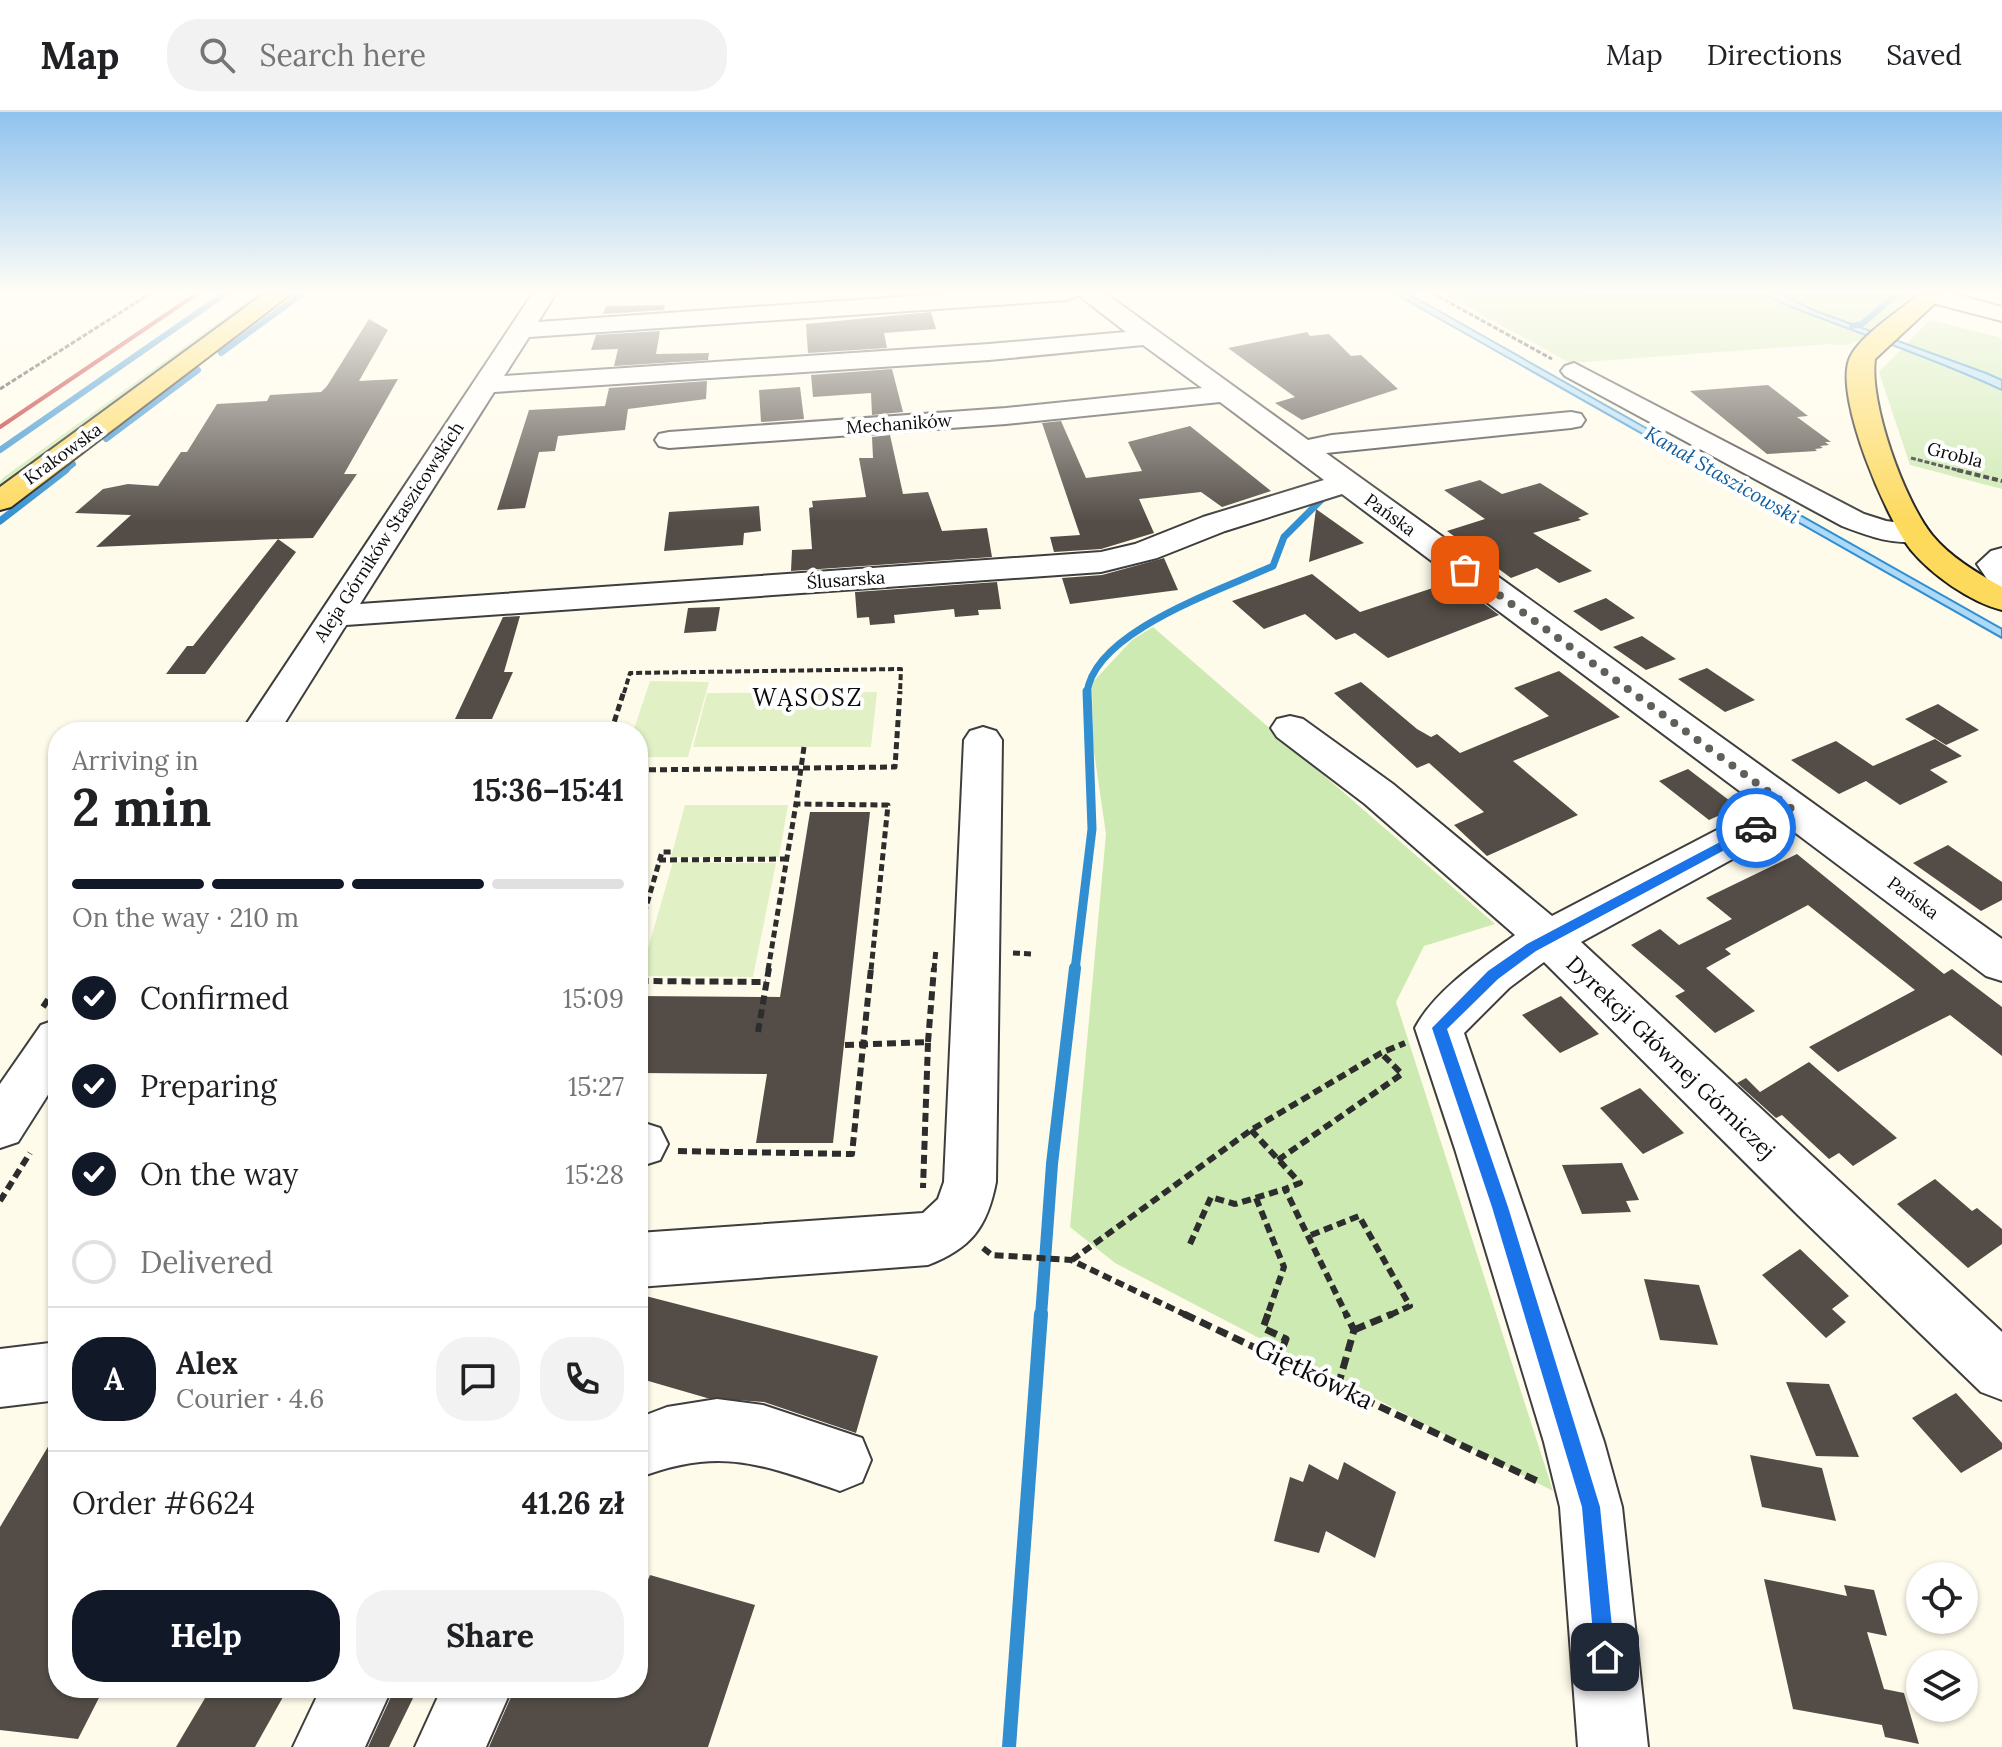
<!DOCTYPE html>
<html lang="en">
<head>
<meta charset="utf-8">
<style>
  body { margin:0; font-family:Lora,serif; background:#f2f2f2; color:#202124; height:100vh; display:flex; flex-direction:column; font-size:30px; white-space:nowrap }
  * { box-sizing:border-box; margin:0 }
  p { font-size:26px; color:#757577 }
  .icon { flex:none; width:44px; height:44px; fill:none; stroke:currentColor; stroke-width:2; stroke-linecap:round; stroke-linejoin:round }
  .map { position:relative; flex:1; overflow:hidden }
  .panel { position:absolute; left:48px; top:610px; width:600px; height:976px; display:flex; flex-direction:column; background:#fff; border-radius:32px; box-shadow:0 2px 6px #0004 }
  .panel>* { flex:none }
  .controls { position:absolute; left:1906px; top:1450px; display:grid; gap:16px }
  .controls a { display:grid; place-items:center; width:72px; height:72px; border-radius:50%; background:#fff; box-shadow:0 2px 6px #0004; font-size:40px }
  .pin { position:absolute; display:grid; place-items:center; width:68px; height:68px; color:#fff; margin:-34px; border-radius:16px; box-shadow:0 4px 12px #0006 }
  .courier { position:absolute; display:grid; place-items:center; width:80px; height:80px; margin:-40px; border:6px solid #1a73e8; border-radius:50%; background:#fff; color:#222; box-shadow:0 2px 10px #0007 }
  .headline em { font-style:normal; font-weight:700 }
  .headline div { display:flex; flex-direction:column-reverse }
  .headline { display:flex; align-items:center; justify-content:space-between; height:136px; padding:0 24px }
  h1 { font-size:52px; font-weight:700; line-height:60px }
  .bar { display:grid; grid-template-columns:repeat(4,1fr); gap:12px 8px; align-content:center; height:96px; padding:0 24px }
  .bar i { height:10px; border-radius:6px; background:#e0e0e0 }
  .bar .selected { background:#111827 }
  .bar p { grid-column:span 4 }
  .line { display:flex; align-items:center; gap:20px; padding:0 24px; border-top:2px solid #e0e0e0 }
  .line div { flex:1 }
  .round { display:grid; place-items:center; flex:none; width:84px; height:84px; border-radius:32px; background:#f2f2f2 }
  ol { padding:0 24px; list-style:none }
  li { display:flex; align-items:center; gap:24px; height:88px }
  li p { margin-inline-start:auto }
  li .icon { padding:8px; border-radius:50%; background:#111827; color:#fff; stroke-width:4 }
  li:last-child { color:#757577 }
  li i { width:44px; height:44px; border:4px solid #e0e0e0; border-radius:50% }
  .action { display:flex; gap:16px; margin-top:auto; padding:16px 24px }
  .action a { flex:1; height:92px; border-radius:32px; background:#111827; color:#fff; font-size:32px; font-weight:700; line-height:92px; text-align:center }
  .action a+a { background:#f2f2f2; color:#202124 }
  header { display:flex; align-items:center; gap:48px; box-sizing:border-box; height:112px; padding:0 40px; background:#fff; border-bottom:2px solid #e0e0e0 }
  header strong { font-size:38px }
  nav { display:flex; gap:44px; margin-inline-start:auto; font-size:28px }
  .search { width:560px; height:72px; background:#f2f2f2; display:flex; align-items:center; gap:20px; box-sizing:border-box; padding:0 28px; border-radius:32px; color:#757577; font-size:30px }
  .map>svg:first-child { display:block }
  .green { fill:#ceeab3 }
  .pitch { fill:#e1f1c5 }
  .water { fill:#addaf8; stroke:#318fd1; stroke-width:2 }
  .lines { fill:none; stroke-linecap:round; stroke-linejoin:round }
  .stream-far4 { stroke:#318fd1; stroke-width:6 }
  .stream-far3 { stroke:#318fd1; stroke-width:7 }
  .stream-far2 { stroke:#318fd1; stroke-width:9 }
  .stream-far1 { stroke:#318fd1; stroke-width:12 }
  .stream { stroke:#318fd1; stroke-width:14 }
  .building { fill:#544d47 }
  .minor-casing { stroke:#3e3e3e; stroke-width:4 }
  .major-casing { stroke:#1c1c1c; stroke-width:4 }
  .path-far4 { stroke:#2d2d2d; stroke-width:3; stroke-dasharray:5 2; stroke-linecap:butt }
  .path-far3 { stroke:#2d2d2d; stroke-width:4; stroke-dasharray:6 3; stroke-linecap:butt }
  .path-far2 { stroke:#2d2d2d; stroke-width:5; stroke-dasharray:7 4; stroke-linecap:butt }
  .path-far1 { stroke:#2d2d2d; stroke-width:6; stroke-dasharray:9 5; stroke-linecap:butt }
  .path { stroke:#2d2d2d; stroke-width:7; stroke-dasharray:12 6; stroke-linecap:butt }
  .minor { fill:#fff; fill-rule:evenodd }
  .major { fill:#fdd95c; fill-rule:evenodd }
  .rail { stroke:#bf2025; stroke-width:4 }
  .route { fill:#1a73e8 }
  .done { stroke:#605f59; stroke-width:8; stroke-dasharray:0 14.4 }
  .labels { text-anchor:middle; stroke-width:8; stroke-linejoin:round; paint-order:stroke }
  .far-street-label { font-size:18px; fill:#0b0b0b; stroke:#fff }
  .far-water-label { font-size:20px; font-style:italic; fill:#125fa0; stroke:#fff }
  .street-label { font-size:22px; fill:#0b0b0b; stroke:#fff }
  .neighbourhood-label { font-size:24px; letter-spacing:2px; fill:#0b0b0b; stroke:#fff }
  .near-street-label { font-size:26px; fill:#0b0b0b; stroke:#fff }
</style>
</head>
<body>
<header>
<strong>Map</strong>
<div class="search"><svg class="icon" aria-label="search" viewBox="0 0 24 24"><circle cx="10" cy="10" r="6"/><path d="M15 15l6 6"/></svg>Search here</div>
<nav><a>Map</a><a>Directions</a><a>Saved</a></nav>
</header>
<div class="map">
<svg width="2002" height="1635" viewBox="0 0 2002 1635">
  <rect width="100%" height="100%" fill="#fffbea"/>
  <g class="green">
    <path d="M259 181H271L0 379V369L4 365Z"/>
    <path d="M1914 181C1888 203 1868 240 1829 232L1570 251 1446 183Z"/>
    <path d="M1930 208 2002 226V377L1910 353 1879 260Z"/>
    <path d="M1153 515 1495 812 1424 834 1396 890 1553 1379 1115 1151 1070 1115 1106 722 1093 633 1092 571 1132 528Z"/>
  </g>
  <g class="pitch">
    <path d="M650 569 709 570 688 645H638V620H633Z"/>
    <path d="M877 580 871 635H693L707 581Z"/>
    <path d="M685 693H788L779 745H671Z"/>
    <path d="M673 750 776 751 753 865 640 864Z"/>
  </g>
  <g class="water">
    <path d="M1394 181H1407L2002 517V526Z"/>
    <path d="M1763 181H1780L1813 198 1986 261 2002 268V278C1948 253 1892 233 1836 212 1809 201 1790 197 1763 181Z"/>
  </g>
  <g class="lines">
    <g class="stream-far4">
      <path d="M1852 214 1862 212 1898 181"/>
      <path d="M221 241 303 181"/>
      <path d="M106 327 198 258"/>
      <path d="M0 338 226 181"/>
      <path d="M63 360 73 352"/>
    </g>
    <g class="stream-far3">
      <path d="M0 409 66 358"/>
      <path d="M1087 581C1094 519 1222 478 1273 454L1284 425 1324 385"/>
    </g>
    <path class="stream-far2" d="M1075 858 1092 717 1087 579"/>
    <path class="stream-far1" d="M1041 1204 1052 1052 1075 856"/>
    <path class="stream" d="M1009 1635 1041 1202"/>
  </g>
  <g class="building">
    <path d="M665 193 664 198 603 202 606 194Z"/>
    <path d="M931 200 936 217 884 221 887 236 808 241 806 212Z"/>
    <path d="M369 207 388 218 359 269 398 267 344 362H357L313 426 278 427 296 440 205 562H166L187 534H193L278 427 96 435 131 403 75 401 103 377 128 372 158 374 181 340H187L217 292 267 289 270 283 321 280 327 274Z"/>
    <path d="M660 219 656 242 709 241 708 248 614 254 618 237 591 238 596 223Z"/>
    <path d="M1307 220 1310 224 1329 222 1351 244 1361 243 1398 277 1302 308 1275 291 1295 285 1228 236Z"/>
    <path d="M892 257 903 300 872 303 871 281 813 285 811 263Z"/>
    <path d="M707 269 706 287 628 297 625 318 558 324 555 339 539 340 525 396 497 398 529 298 605 294 609 276Z"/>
    <path d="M1768 273 1808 304 1797 305 1831 330H1825L1829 333 1820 334 1823 336 1815 337 1817 339 1767 342 1690 279Z"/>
    <path d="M800 275 804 307 761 310 759 278Z"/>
    <path d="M1061 309 1086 366 1142 359 1128 330 1190 314 1271 379 1222 395 1201 380 1139 387 1154 421 1101 437 1054 440 1050 425 1080 423 1042 311Z"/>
    <path d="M890 323 903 382 928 380 942 419 987 416 992 445 791 459 792 438 812 437 809 396 813 395 812 389 866 385 859 346H873L872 325Z"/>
    <path d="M1480 368 1502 382 1540 371 1589 402 1578 406 1581 408 1533 421 1592 459 1559 471 1537 456 1511 466 1447 419 1485 407 1444 378Z"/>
    <path d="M759 394 761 419 744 421 743 433 664 439 669 400Z"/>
    <path d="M1316 397 1364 431 1309 450Z"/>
    <path d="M1164 446 1178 478 1070 492 1062 466 1102 463Z"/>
    <path d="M1312 462 1360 500 1454 469 1499 503 1388 546 1355 521 1336 528 1305 502 1264 517 1232 489Z"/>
    <path d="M997 470 1001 497 978 498 979 503 955 505 954 497 894 503 895 511 870 513 869 505 857 506 855 480Z"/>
    <path d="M1606 486 1635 506 1601 519 1573 499Z"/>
    <path d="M720 495 716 519 684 521 688 496Z"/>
    <path d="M520 504 504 560H513L492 607H455L503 505Z"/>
    <path d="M1642 524 1676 547 1646 558 1613 535Z"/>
    <path d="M1707 556 1755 588 1725 600 1678 567Z"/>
    <path d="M1559 559 1620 605 1513 649 1578 703 1487 744 1454 713 1484 700 1429 651 1417 656 1334 581 1361 570 1417 617 1431 625 1437 622 1460 641 1549 604 1514 576Z"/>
    <path d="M1938 592 1979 618 1946 633 1905 607Z"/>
    <path d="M1935 627 1962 644 1930 658 1948 670 1900 693 1866 669 1839 682 1791 648 1836 629 1873 654Z"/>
    <path d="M1688 657 1738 695 1709 708 1659 669Z"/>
    <path d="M810 700H870L833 1031H756L767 962 638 961V884L780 885Z"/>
    <path d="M1948 733 2002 770V788L1981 799 1913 751Z"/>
    <path d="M1797 742 1944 862 1952 857 2002 895V944L1950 903 1838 960 1809 935 1915 878 1808 793 1725 837 1731 842 1706 856 1755 899 1715 921 1675 884 1685 879 1631 833 1660 817 1679 833 1732 807 1706 786Z"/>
    <path d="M1561 884 1599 922 1560 941 1522 903Z"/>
    <path d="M1809 950 1868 1001 1897 1026 1853 1054 1839 1041 1829 1047 1782 1003 1776 1006 1737 971 1746 966 1760 980Z"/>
    <path d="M1640 976 1684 1021 1643 1042 1600 996Z"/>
    <path d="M1622 1051 1639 1088 1626 1089 1631 1100 1582 1102 1562 1053Z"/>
    <path d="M1935 1067 1972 1099 1977 1096 2002 1117V1132L1968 1156 1897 1092Z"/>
    <path d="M1800 1137 1849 1184 1832 1197 1846 1210 1826 1226 1762 1163Z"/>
    <path d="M1644 1167 1699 1173 1718 1233 1660 1228Z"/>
    <path d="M638 1182 878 1244 856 1321 764 1290 707 1286 638 1266Z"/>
    <path d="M1786 1270 1829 1272 1859 1345 1816 1344Z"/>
    <path d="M1956 1281 2002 1331V1337L1961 1361 1912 1306Z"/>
    <path d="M58 1318V1576H104L78 1627 0 1618V1415Z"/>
    <path d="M1750 1343 1822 1356 1836 1409 1762 1395Z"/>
    <path d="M1344 1350 1396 1380 1375 1446 1326 1419 1319 1441 1274 1429 1290 1365 1303 1370 1309 1352 1338 1368Z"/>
    <path d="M650 1463 755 1493 708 1635H489L515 1576H638V1492Z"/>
    <path d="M1764 1467 1847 1484 1844 1473 1874 1478 1887 1524 1867 1520 1884 1577 1904 1581 1919 1632 1885 1625 1882 1613 1793 1597Z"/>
    <path d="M211 1576H288L255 1635H176Z"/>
    <path d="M395 1576H418L389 1635H368Z"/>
  </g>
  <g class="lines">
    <g class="minor-casing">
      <g id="minor">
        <path d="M533 181H556L538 210 957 181H1105L1308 328 1332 323 1571 300 1581 302 1585 308 1581 314 1571 316 1326 341 2002 827V869L1986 864 1789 716 1581 830 2002 1220V1288L1981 1280 1798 1103 1544 850 1509 876 1464 921 1604 1330 1622 1395 1648 1635H1578L1560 1395 1544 1330 1455 1037 1415 916C1434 879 1482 847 1515 823L1365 692 1277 625 1271 616 1277 607 1290 604 1303 607 1393 672 1552 804 1761 695 1342 382 1225 419 1157 446 1101 460 346 513 279 620H241ZM1078 183 1126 220 989 232 504 264 529 225 1068 188ZM1143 233 1202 276 1006 296 669 320 659 322 655 328 659 334 669 336 1006 312 1220 290 1324 368 1203 405 1135 432 1101 440 360 492 494 280 989 248Z"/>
        <path d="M1923 181H1951L2002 195V209L1925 189Z"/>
        <path d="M1574 251 1864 402 1886 409 1925 414 1930 421 1925 428C1897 435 1868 424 1842 414L1565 264 1561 259 1565 254Z"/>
        <path d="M2002 436V476L1991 473 1977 452 1991 439Z"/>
        <path d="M983 615 996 619 1002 628 996 1070C987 1116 971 1136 928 1153L638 1175V1121L923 1101 938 1087 944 1070 964 628 970 619Z"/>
        <path d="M58 907V967L18 1030 0 1036V972L41 913Z"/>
        <path d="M638 1009 660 1016 668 1032 660 1048 638 1055Z"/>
        <path d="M58 1230V1288L0 1295V1237Z"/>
        <path d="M717 1287 763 1293 862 1326 871 1348 862 1370 840 1379C761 1352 720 1334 638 1366V1306L667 1295Z"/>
        <path d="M321 1576H392L365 1635H293Z"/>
        <path d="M442 1576H512L486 1635H415Z"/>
      </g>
    </g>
    <g class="major-casing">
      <g id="major">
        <path d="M265 181H292L11 395 0 398V375Z"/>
        <path d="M1921 181H1946L1875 247C1869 291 1904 388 1932 423 1950 445 1977 461 2002 475V498C1970 490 1932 463 1911 438 1886 406 1835 287 1849 248 1857 225 1902 197 1921 181Z"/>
      </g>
    </g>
    <g class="path-far4">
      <path d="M1432 181 1552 247"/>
      <path d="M0 277 151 181"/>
      <path d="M1911 346 1965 360"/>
    </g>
    <g class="path-far3">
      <path d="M1957 358 2002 369"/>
      <path d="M624 581 630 561 901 557 900 581"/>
    </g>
    <g class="path-far2">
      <path d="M611 620 624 579"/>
      <path d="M804 635 796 692 888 693 871 858"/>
      <path d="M638 658 895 655 900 579"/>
      <path d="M659 748 787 747"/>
      <path d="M638 823 662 740H672"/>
      <path d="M1013 841 1033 842"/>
      <path d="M768 858 796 692"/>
      <path d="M934 858 936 837"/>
    </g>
    <g class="path-far1">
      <path d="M638 860H645L642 869 766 870"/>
      <path d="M43 895 58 873"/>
      <path d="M758 920 769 856"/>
      <path d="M928 930 934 856"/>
      <path d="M845 933 928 930 923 1076"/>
      <path d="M1251 1018 1300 1071 1285 1077 1347 1204"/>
      <path d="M678 1039 852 1042 871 856"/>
      <path d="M1278 1048 1402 962 1381 941"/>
      <path d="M1256 1086 1284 1155 1267 1204"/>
      <path d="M0 1089 30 1041"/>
      <path d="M1311 1123 1359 1104 1410 1194 1388 1204"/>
      <path d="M1190 1132 1211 1085 1235 1092 1285 1077"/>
      <path d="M983 1136 992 1143 1071 1148 1188 1204"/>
      <path d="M1072 1148 1251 1018 1381 941 1405 931"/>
    </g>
    <g class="path">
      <path d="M1184 1202 1537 1369"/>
      <path d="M1268 1202 1263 1216 1286 1227 1279 1245"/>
      <path d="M1354 1218 1392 1202"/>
      <path d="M1338 1274 1354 1218 1346 1202"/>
    </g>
    <use href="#minor" class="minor"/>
    <use href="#major" class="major"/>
    <path class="rail" d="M0 315 198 181"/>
  </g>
  <linearGradient id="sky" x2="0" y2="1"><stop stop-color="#90c3ee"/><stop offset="0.44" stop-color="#fffdf6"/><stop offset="1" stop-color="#fffdf6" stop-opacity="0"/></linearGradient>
  <rect width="2002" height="410" fill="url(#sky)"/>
  <path class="route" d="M1756 711 1762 716 1760 719 1536 839 1498 867 1447 917 1508 1095 1600 1395 1615 1545 1612 1552 1605 1555 1598 1552 1595 1545 1582 1395 1492 1095 1432 916 1488 859 1527 832Z"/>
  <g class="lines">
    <path class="done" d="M1465 458 1792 697 1756 716"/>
  </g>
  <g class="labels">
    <g class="far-street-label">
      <text transform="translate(899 312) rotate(-4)" y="6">Mechaników</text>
      <text transform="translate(63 342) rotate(-36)" y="6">Krakowska</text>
      <text transform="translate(1955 343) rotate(14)" y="6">Grobla</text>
      <text transform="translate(1390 403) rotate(36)" y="6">Pańska</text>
      <text transform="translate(389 420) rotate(-57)" y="6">Aleja Górników Staszicowskich</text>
      <text transform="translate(846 468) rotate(-4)" y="6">Ślusarska</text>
      <text transform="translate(1913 786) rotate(36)" y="6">Pańska</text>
    </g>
    <g class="far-water-label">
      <text transform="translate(1722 363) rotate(30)" y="7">Kanał Staszicowski</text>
    </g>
    <g class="street-label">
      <text transform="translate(1671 945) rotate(44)" y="8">Dyrekcji Głównej Górniczej</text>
    </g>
    <g class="neighbourhood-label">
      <text x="808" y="594">WĄSOSZ</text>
    </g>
    <g class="near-street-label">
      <text transform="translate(1314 1262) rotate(26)" y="9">Giętkówka</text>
    </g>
  </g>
</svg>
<div class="controls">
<a><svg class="icon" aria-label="locate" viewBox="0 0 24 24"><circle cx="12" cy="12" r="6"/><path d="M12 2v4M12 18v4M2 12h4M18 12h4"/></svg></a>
<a><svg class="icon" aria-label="layers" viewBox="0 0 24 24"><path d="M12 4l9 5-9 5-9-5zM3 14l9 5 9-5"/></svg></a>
</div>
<div class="pin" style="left:1465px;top:458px;background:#ea580c"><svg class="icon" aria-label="bag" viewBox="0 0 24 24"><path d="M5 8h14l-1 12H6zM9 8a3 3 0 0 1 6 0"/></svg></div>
<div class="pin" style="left:1605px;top:1545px;background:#1f2937"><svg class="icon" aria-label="home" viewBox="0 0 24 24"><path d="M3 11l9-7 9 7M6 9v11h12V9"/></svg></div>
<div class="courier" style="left:1756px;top:716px"><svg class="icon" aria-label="car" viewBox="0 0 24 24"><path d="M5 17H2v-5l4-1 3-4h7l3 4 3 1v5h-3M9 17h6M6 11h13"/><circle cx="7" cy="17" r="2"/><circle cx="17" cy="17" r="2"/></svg></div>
<section class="panel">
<div class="headline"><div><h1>2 min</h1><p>Arriving in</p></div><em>15:36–15:41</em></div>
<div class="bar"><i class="selected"></i><i class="selected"></i><i class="selected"></i><i></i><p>On the way · 210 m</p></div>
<ol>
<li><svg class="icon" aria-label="check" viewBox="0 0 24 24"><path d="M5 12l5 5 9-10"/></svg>Confirmed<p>15:09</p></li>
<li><svg class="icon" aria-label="check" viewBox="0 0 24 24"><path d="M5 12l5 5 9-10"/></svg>Preparing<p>15:27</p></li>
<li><svg class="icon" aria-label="check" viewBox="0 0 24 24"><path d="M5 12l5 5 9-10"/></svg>On the way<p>15:28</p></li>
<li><i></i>Delivered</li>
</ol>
<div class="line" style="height:144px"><b class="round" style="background:#111827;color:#fff">A</b><div><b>Alex</b><p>Courier · 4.6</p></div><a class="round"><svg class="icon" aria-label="chat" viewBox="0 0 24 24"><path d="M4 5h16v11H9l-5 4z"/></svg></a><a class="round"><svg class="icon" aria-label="phone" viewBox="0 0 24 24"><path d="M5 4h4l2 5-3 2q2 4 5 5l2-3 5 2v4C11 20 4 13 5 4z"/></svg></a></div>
<div class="line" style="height:104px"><div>Order #6624</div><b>41.26 zł</b></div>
<div class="action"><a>Help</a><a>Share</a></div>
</section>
</div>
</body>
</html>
